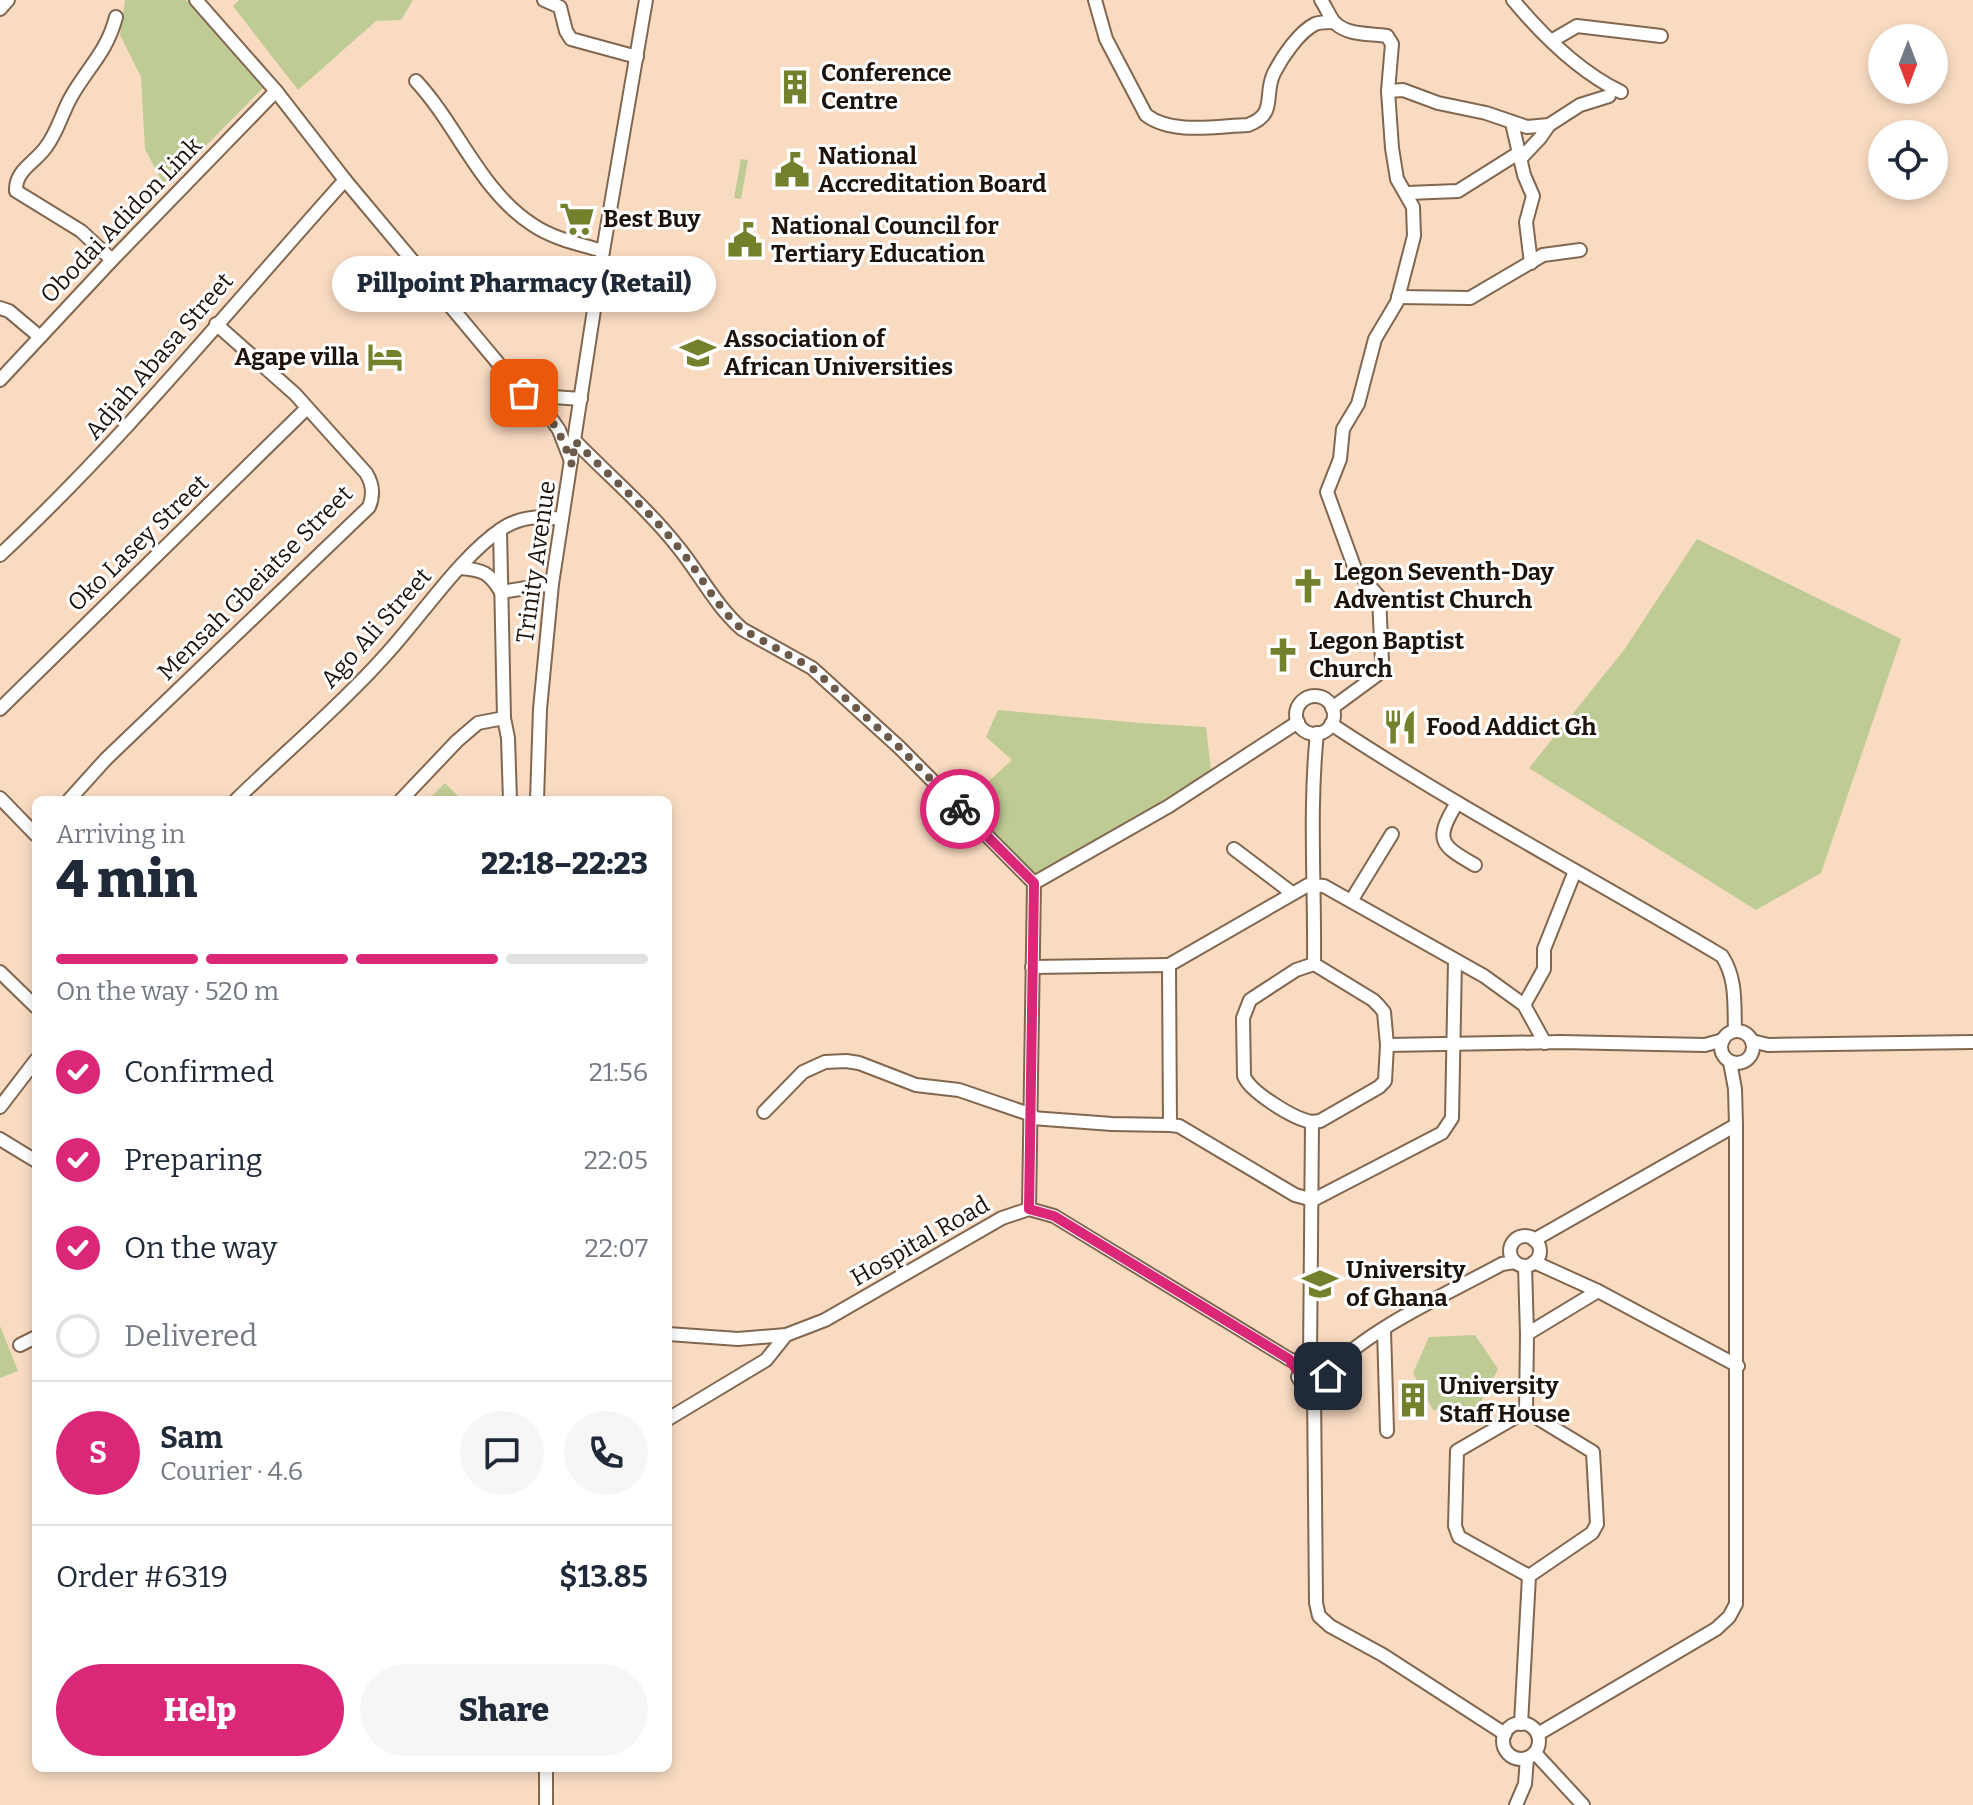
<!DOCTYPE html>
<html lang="en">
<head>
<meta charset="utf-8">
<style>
  body { margin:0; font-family:Bitter,serif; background:#f6f6f7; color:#1f2937; height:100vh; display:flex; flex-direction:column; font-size:30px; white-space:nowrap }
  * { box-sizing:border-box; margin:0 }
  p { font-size:26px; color:#747a83 }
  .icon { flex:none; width:44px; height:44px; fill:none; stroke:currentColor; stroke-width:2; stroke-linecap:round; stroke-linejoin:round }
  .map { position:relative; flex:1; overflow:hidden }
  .sheet { position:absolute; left:32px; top:796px; width:640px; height:976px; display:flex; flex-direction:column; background:#fff; border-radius:12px; box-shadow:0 4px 12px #0003 }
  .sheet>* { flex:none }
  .needle { width:52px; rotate:180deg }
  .controls { position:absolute; left:1868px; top:24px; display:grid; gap:16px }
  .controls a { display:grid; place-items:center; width:80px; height:80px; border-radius:50%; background:#fff; box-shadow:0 4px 12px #0003; font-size:40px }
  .pin { position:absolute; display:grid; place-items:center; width:68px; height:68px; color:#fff; margin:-34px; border-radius:16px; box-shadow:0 4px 12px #0006 }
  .courier { position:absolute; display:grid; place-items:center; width:80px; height:80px; margin:-40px; border:6px solid #db2777; border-radius:50%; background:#fff; color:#222; box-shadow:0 2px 10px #0007 }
  .bubble { position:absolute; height:56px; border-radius:28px; background:#fff; box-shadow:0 4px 12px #0003; font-size:26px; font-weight:800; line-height:56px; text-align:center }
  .summary em { font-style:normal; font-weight:800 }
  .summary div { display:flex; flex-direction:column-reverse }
  .summary { display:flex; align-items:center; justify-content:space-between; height:136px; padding:0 24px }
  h1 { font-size:52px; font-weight:800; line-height:60px }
  .bar { display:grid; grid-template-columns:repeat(4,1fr); gap:12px 8px; align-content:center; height:96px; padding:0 24px }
  .bar i { height:10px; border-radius:6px; background:#e0e1e3 }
  .bar .current { background:#db2777 }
  .bar p { grid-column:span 4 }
  .line { display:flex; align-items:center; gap:20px; padding:0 24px; border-top:2px solid #e0e1e3 }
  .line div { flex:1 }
  .round { display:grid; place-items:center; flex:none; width:84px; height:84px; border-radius:42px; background:#f6f6f7 }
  ol { padding:0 24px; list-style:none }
  li { display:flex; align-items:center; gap:24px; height:88px }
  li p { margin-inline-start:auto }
  li .icon { padding:8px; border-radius:50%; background:#db2777; color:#fff; stroke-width:4 }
  li:last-child { color:#747a83 }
  li i { width:44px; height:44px; border:4px solid #e0e1e3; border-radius:50% }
  .button { display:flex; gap:16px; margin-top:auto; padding:16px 24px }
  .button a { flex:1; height:92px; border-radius:48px; background:#db2777; color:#fff; font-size:32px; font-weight:800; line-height:92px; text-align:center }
  .button a+a { background:#f6f6f7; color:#1f2937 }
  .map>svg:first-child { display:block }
  .green { fill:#becb94 }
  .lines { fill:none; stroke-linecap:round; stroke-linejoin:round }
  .minor-casing { stroke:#816750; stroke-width:16 }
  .minor { stroke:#fff; stroke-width:12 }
  .done { stroke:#6b594a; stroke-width:8; stroke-dasharray:0 14.4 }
  .route { stroke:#db2777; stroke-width:10 }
  .labels { text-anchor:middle; stroke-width:6; stroke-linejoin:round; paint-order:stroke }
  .poi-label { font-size:24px; font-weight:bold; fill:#1e130a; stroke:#fff; text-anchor:start }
  .street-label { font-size:24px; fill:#1e130a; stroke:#fff }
</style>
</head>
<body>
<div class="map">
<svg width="1973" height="1805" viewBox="0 0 1973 1805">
  <rect width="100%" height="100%" fill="#f9dbc2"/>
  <g class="green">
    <path d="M125 0H186L263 88 165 187 145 149 141 77 120 35Z"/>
    <path d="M239 0H413L401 20 376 21 298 90 233 6Z"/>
    <path d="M741 159 748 160 741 199 734 198Z"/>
    <path d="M1697 539 1901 639 1821 873 1756 910 1529 768 1624 650Z"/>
    <path d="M998 710 1140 723 1206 727 1211 771 1035 877 964 804 1012 760 986 737Z"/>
    <path d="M445 783 462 800H428Z"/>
    <path d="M0 1326 18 1371 0 1378Z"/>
    <path d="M1475 1335 1498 1369 1477 1409 1433 1410 1413 1373 1429 1337Z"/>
  </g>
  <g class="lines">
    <g class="minor-casing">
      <g id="minor">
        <path d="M196 0 276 91 345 180 518 387 548 414 559 430 571 461"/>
        <path d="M544 0 560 7 566 31 571 39 637 57"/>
        <path d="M1095 0 1106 39 1146 115C1172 135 1217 126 1248 125 1278 114 1263 95 1274 73 1282 57 1299 32 1315 24 1320 22 1328 22 1334 22"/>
        <path d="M1321 0C1326 7 1330 18 1335 23 1349 36 1370 33 1387 36L1392 44 1388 91 1392 148 1397 179 1413 207 1414 236 1397 302 1375 339 1358 404 1343 429 1340 459 1327 492 1355 569 1379 597 1382 662 1377 675 1332 708"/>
        <path d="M1513 0C1543 36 1578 71 1621 92"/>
        <path d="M0 9 8 0"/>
        <path d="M1553 40 1577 26 1661 36"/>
        <path d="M416 81C458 126 480 191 533 225 554 239 579 244 603 251"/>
        <path d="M1388 91 1403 90 1438 103 1486 113 1527 127 1549 125 1580 105 1609 96"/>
        <path d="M1512 123 1524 175 1533 196 1526 222 1531 263"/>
        <path d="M1521 158 1540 138 1549 125"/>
        <path d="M1407 193 1458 191 1520 152"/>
        <path d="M112 260 81 231 16 191C15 170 35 163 46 147 57 133 62 113 71 97 88 67 107 52 116 17"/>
        <path d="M1398 297 1470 298 1543 255 1580 250"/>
        <path d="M0 308 9 311 40 337"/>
        <path d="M0 380 112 260 276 91"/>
        <path d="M521 388 553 397 581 399"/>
        <path d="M575 441C609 476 648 509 678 547 700 574 715 605 742 629L812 668 899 747 1034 883"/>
        <path d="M500 530 504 718 508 738 510 800"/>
        <path d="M0 555C124 439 231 307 345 180"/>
        <path d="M460 568C483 570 489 572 501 592L552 584"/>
        <circle cx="1315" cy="715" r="19"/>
        <path d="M0 709 307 408"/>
        <path d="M1331 724C1458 808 1592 878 1722 956 1737 979 1734 1005 1735 1031"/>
        <path d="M0 798 36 835"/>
        <path d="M69 800 106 759 369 507C374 495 373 484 366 473L295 394 216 324"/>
        <path d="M236 800C284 753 337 709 382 659 419 620 459 557 503 528 522 516 540 516 562 519"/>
        <path d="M401 800 457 741 478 723 504 718"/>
        <path d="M537 800 540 709 552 584 603 251 646 0"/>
        <path d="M1457 803C1434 840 1440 845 1475 865"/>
        <path d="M1234 849 1292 893"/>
        <path d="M1034 883 1169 806 1298 722"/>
        <path d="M1351 901 1392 834"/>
        <path d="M1455 960 1452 1118 1442 1133 1313 1200 1295 1195 1179 1126 1170 1125 1169 965 1308 885 1324 886 1484 976 1524 1005 1545 1043"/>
        <path d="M1314 964 1373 1000 1379 1006 1384 1012 1387 1045 1385 1081 1379 1087 1320 1121 1312 1122C1294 1119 1250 1092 1244 1076L1243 1018 1250 1000 1296 970Z"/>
        <path d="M1314 964C1315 887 1309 810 1317 733"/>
        <path d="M1032 967 1169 965"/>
        <path d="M0 972 36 1007"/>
        <path d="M1524 1005 1544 969V949L1575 871"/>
        <circle cx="1737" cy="1047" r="16"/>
        <path d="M1752 1041 1768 1045 1973 1042"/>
        <path d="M1387 1045 1561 1042 1705 1045 1723 1040"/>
        <path d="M0 1107 36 1060"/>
        <path d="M764 1112 803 1072 825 1062 846 1061 859 1063 916 1085 959 1090 1032 1115"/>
        <path d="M1032 1118 1112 1124 1170 1125"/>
        <path d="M0 1139 36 1161"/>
        <path d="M1029 1209 1034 883"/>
        <circle cx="1525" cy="1251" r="15"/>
        <path d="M1534 1240 1736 1125 1735 1089 1730 1062"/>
        <path d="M1534 1262 1598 1291 1738 1366"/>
        <path d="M1384 1330 1387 1431"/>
        <path d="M668 1334 738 1339 786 1335 825 1320 1002 1218 1029 1209 1054 1216 1289 1359 1301 1364"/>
        <path d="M1527 1334 1598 1291"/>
        <path d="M20 1345 36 1337"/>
        <path d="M1310 1359 1312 1122"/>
        <path d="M1321 1362 1328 1372 1327 1381 1314 1389 1304 1386 1298 1377 1303 1363 1310 1359 1339 1360"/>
        <path d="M1328 1372C1371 1327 1447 1294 1502 1264L1515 1262"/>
        <path d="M1314 1389 1316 1603 1319 1616 1330 1626 1383 1655 1505 1734"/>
        <path d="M1526 1411 1457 1451 1455 1526 1459 1537 1529 1576"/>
        <path d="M668 1419 766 1360 786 1335"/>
        <circle cx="1521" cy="1741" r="18"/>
        <path d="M1521 1724 1529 1576 1592 1533 1597 1524 1593 1452 1526 1411 1527 1334 1525 1266"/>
        <path d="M1538 1734 1716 1629 1729 1617 1736 1604V1125"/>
        <path d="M1535 1753 1583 1805"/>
        <path d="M546 1805V1768"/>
        <path d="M1516 1805 1525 1784 1527 1758"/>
      </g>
    </g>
    <use href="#minor" class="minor"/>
  </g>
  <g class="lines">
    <path class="done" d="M524 393C553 419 559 428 572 465L575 441C609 476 648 509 678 547 701 574 715 606 742 629L812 668 899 747 960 809"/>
    <path class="route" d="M960 809 1034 883 1029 1209 1054 1216 1289 1359 1298 1372 1306 1361 1317 1360 1325 1366 1328 1376"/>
  </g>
  <defs>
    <g id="building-bare" transform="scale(2.76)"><path d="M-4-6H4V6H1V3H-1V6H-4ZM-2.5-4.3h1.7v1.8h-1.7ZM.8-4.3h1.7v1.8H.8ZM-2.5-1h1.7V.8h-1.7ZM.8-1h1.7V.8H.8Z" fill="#74802c" stroke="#fff" stroke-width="2.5" paint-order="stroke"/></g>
    <g id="civic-bare" transform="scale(2.76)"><path d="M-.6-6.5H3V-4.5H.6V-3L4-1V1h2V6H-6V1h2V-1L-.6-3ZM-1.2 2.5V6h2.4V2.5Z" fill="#74802c" stroke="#fff" stroke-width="2.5" paint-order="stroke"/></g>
    <g id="supermarket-bare" transform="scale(2.76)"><path d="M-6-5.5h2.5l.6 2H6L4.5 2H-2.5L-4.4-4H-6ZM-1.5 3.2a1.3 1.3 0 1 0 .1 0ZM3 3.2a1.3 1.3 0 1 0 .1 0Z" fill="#74802c" stroke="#fff" stroke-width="2.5" paint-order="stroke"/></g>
    <g id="university-bare" transform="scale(2.76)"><path d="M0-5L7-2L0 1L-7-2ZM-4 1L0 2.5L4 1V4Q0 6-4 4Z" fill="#74802c" stroke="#fff" stroke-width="2.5" paint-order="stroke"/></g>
    <g id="hotel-bare" transform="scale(2.76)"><path d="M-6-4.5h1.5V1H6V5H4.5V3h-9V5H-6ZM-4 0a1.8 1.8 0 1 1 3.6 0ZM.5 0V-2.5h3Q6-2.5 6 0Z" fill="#74802c" stroke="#fff" stroke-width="2.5" paint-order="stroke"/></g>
    <g id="church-bare" transform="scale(2.76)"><path d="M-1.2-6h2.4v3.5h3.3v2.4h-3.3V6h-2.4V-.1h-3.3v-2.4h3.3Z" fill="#74802c" stroke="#fff" stroke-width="2.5" paint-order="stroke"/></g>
    <g id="restaurant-bare" transform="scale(2.76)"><path d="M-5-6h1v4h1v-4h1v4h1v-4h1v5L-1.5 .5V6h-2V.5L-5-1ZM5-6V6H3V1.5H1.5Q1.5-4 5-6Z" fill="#74802c" stroke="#fff" stroke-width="2.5" paint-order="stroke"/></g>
  </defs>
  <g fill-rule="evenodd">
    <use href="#building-bare" x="795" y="87"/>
    <use href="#civic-bare" x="792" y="170"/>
    <use href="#supermarket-bare" x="577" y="219"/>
    <use href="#civic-bare" x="745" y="240"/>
    <use href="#university-bare" x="698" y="353"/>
    <use href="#hotel-bare" x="385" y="357"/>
    <use href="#church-bare" x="1308" y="586"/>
    <use href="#church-bare" x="1283" y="655"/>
    <use href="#restaurant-bare" x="1400" y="727"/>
    <use href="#university-bare" x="1320" y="1284"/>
    <use href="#building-bare" x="1413" y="1400"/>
  </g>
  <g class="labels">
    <g class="poi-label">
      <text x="821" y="81">Conference<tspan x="821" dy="28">Centre</tspan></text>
      <text x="818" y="164">National<tspan x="818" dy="28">Accreditation Board</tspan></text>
      <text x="603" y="227">Best Buy</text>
      <text x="771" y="234">National Council for<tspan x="771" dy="28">Tertiary Education</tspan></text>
      <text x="724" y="347">Association of<tspan x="724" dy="28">African Universities</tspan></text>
      <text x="359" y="365" text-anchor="end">Agape villa</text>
      <text x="1334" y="580">Legon Seventh-Day<tspan x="1334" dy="28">Adventist Church</tspan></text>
      <text x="1309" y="649">Legon Baptist<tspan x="1309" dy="28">Church</tspan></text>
      <text x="1426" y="735">Food Addict Gh</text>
      <text x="1346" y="1278">University<tspan x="1346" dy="28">of Ghana</tspan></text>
      <text x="1439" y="1394">University<tspan x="1439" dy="28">Staff House</tspan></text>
    </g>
    <g class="street-label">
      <text transform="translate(121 220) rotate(-46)" y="8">Obodai Adidon Link</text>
      <text transform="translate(159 356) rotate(-49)" y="8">Adjah Abasa Street</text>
      <text transform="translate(138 543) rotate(-44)" y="8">Oko Lasey Street</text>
      <text transform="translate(536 562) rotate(-82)" y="8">Trinity Avenue</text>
      <text transform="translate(255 583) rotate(-45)" y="8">Mensah Gbeiatse Street</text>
      <text transform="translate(376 628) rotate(-48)" y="8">Ago Ali Street</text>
      <text transform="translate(920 1241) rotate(-30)" y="8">Hospital Road</text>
    </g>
  </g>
</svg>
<div class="controls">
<a><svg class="needle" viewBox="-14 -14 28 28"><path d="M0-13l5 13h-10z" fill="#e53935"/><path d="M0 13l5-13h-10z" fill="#747a83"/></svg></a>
<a><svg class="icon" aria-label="locate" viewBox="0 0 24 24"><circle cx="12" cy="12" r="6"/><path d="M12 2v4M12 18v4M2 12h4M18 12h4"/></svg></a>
</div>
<div class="pin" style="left:524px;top:393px;background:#ea580c"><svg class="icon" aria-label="bag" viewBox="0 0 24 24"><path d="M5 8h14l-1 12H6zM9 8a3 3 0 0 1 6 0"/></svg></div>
<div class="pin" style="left:1328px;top:1376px;background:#1f2937"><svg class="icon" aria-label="home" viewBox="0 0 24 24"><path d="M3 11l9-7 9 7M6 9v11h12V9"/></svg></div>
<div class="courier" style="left:960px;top:809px"><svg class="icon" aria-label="bike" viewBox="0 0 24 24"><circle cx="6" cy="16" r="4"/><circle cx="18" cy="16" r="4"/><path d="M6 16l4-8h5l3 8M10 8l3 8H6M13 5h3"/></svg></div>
<div class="bubble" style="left:332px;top:256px;width:384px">Pillpoint Pharmacy (Retail)</div>
<section class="sheet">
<div class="summary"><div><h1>4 min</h1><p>Arriving in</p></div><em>22:18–22:23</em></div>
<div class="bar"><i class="current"></i><i class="current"></i><i class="current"></i><i></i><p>On the way · 520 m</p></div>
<ol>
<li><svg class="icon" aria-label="check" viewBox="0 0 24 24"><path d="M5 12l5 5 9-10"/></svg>Confirmed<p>21:56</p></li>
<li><svg class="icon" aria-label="check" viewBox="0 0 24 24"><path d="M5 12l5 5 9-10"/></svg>Preparing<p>22:05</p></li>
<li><svg class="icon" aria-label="check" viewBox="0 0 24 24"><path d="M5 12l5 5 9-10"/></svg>On the way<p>22:07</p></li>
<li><i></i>Delivered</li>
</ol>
<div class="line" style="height:144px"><b class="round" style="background:#db2777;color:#fff">S</b><div><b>Sam</b><p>Courier · 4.6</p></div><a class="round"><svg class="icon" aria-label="chat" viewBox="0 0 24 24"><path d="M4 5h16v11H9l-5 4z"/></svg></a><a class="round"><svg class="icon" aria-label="phone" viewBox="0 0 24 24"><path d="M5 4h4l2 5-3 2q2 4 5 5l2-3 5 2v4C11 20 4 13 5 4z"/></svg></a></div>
<div class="line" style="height:104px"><div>Order #6319</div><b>$13.85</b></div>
<div class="button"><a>Help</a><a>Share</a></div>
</section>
</div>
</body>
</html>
